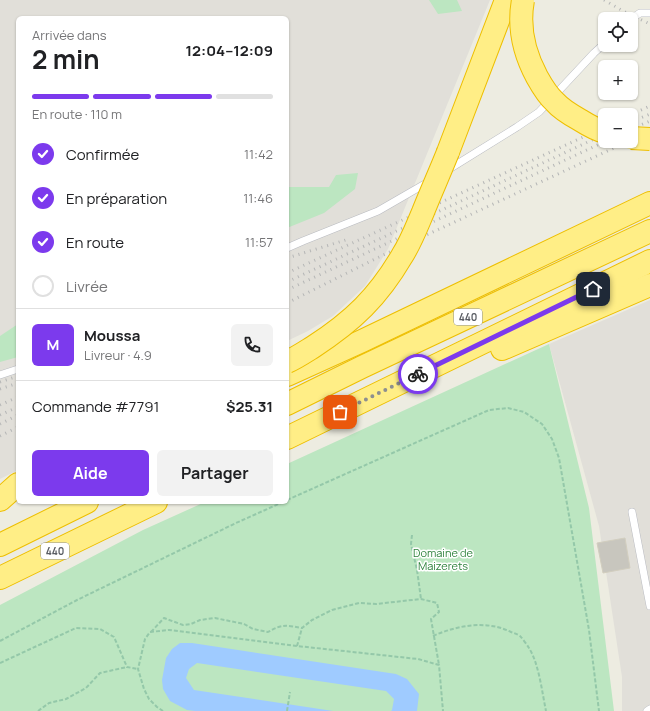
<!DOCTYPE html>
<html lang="fr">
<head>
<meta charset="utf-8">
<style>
  body { margin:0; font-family:Manrope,sans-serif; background:#f2f2f2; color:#202124; height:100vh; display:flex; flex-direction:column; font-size:15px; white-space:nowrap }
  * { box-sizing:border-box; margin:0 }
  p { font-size:13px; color:#757577 }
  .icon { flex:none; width:22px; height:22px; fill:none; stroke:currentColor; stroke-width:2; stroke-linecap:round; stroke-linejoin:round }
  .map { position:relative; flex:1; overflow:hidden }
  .sheet { position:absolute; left:16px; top:16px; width:273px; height:488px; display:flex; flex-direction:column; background:#fff; border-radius:6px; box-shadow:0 1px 3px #0004 }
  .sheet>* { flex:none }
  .fabs { position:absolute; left:598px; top:12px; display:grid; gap:8px }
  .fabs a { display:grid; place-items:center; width:40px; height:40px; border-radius:6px; background:#fff; box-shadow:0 1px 3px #0004; font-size:20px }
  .pin { position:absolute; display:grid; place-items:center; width:34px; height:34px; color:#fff; margin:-17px; border-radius:8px; box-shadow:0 2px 6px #0006 }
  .courier { position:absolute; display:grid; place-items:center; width:40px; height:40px; margin:-20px; border:3px solid #7c3aed; border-radius:50%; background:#fff; color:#222; box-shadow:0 1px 5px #0007 }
  .overview em { font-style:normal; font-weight:700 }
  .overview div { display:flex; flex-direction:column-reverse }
  .overview { display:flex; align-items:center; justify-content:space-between; height:68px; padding:0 16px }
  h1 { font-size:26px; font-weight:700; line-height:30px }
  .bar { display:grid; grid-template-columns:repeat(4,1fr); gap:6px 4px; align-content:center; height:48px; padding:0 16px }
  .bar i { height:5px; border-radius:3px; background:#e0e0e0 }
  .bar .active { background:#7c3aed }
  .bar p { grid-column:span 4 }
  .line { display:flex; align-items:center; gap:10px; padding:0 16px; border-top:1px solid #e0e0e0 }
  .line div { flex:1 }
  .round { display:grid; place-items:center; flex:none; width:42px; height:42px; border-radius:6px; background:#f2f2f2 }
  ol { padding:0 16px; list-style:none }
  li { display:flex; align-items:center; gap:12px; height:44px }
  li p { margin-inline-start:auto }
  li .icon { padding:4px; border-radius:50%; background:#7c3aed; color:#fff; stroke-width:4 }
  li:last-child { color:#757577 }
  li i { width:22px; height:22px; border:2px solid #e0e0e0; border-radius:50% }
  .action { display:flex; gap:8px; margin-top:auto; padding:8px 16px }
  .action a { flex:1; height:46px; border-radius:6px; background:#7c3aed; color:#fff; font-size:16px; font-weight:700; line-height:46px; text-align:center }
  .action a+a { background:#f2f2f2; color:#202124 }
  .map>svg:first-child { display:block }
  .industrial { fill:#e1dfd9 }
  .green { fill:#bce6c1 }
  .water { fill:#9fcbff }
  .building { fill:#c8c6be; stroke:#d2cebf }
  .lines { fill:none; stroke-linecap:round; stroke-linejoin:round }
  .lane-casing { stroke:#b9bbc1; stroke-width:8 }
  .highway-casing { stroke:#eebf00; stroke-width:24 }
  .path { stroke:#94c8a9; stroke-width:2; stroke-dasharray:4 2; stroke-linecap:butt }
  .lane { stroke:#fff; stroke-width:7 }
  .highway { stroke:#ffee86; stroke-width:22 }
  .rail { stroke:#b5b6b6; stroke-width:3; stroke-dasharray:1 5; stroke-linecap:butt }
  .highway-bridge-casing { stroke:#eebf00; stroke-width:24; stroke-linecap:butt }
  .highway-bridge { stroke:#ffee86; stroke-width:22 }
  .done { stroke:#8d8f8f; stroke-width:4; stroke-dasharray:0 7.2 }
  .route { stroke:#7c3aed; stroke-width:5 }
  .labels { text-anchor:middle; stroke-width:3; stroke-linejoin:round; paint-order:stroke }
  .shield { fill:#fff; stroke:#8c8e92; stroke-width:1 }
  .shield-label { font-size:10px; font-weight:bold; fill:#5a5d63 }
  .park-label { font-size:11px; fill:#30833e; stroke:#fff }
</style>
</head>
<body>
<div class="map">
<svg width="650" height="711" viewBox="0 0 650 711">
  <rect width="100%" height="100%" fill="#edece1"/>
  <g class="industrial">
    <path d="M0 0H490L388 249 365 286 333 316 308 331 287 341V18H18V470L0 479Z"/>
    <path d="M650 300V711H622V677L599 526 549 344Z"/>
  </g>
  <g class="green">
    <path d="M429 0H457L462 11 438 14Z"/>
    <path d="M358 173 355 189 324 213 287 228V187H329L336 175Z"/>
    <path d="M18 324V357L0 362V336Z"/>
    <path d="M549 344 589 508 614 711H0V605L143 530 205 502H287V464Z"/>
  </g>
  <path class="water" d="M180 643H192L396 674 407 679 419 694 417 711H391L392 710 394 699 386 691 197 663 189 669 186 678 194 690 333 711H195L187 710 170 701 163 689 162 680 166 658 172 649Z"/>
  <path class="building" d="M625 538 630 568 603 573 597 543Z"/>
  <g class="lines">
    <g class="lane-casing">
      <g id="lane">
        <path d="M631 19 640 13H650"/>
        <path d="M446 171 517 127 539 112 594 53 605 43"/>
        <path d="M287 248 303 241 378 211 430 181"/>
        <path d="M0 375 18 369"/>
        <path d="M632 512 650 606"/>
        <path d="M647 711 650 709"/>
      </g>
    </g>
    <g class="highway-casing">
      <g id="highway">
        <path d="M448 152 506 0"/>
        <path d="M502 349 650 285"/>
        <path d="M287 375 362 341 650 203"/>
        <path d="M287 404 362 367 650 231"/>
        <path d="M287 438 650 261"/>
        <path d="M0 500 18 484"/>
        <path d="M0 545 87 502"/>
        <path d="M0 578 156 502"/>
      </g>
    </g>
    <g class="path">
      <path d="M287 500 489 410 508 408 524 412 542 424 552 439 559 458 589 630 599 711"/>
      <path d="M412 535 411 544 417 570 421 599"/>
      <path d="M151 632 164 618 183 625 191 624 200 620 215 618 244 624 253 629 268 632C282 624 286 625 302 628L312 620 332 610 359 603 376 604 421 599 437 603 439 612 431 619 439 665"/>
      <path d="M433 636C458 625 487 620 511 632 514 633 517 634 520 636 523 639 527 645 529 648 539 664 542 692 546 711"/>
      <path d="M0 641 77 600 236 523 283 502"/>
      <path d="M297 646 302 628"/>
      <path d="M0 663 76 628 100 629 114 637 127 667 138 669"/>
      <path d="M38 711 49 703 66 699 86 688 100 673 127 667"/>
      <path d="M163 711 157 707 149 699 144 689 138 669 145 639 150 632 169 630 297 646 418 659 439 665 443 711"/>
      <path d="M287 711 290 692"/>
    </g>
    <use href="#lane" class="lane"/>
    <use href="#highway" class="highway"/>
    <g class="rail">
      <path d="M604 0 623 11 650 24"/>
      <path d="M630 115 650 106"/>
      <path d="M631 122 650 114"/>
      <path d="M631 129 650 121"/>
      <path d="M631 140 650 131"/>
      <path d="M287 258 349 239"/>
      <path d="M287 273 605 127"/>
      <path d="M287 282 605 134"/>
      <path d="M287 290 606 141"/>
      <path d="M287 303 377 258 629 141"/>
      <path d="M0 382 18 376"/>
      <path d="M0 389 18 383"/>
      <path d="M0 405 18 397"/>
      <path d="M0 415 18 407"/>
      <path d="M0 424 18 415"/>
      <path d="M0 436 18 427"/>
    </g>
    <g class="highway-bridge-casing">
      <g id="highway-bridge">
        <path d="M523 0C518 27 524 53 537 77 542 86 547 95 555 102 562 110 571 115 580 120 588 125 596 130 605 132"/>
        <path d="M631 138 650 139"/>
        <path d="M287 362C296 358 305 352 313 347 353 321 378 297 402 256 411 242 417 226 423 212 431 192 440 172 448 152"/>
      </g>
    </g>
    <use href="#highway-bridge" class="highway-bridge"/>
  </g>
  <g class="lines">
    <path class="done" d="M340 412 418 374"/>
    <path class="route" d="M418 374 593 289"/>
  </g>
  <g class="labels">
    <g class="shield">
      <rect x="454" y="309" width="28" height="16" rx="3"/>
      <rect x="41" y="543" width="28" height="16" rx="3"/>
    </g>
    <g class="shield-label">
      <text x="468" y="321">440</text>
      <text x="55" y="555">440</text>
    </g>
    <g class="park-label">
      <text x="443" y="557">Domaine de<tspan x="443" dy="13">Maizerets</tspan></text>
    </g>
  </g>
</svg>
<div class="fabs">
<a><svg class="icon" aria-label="locate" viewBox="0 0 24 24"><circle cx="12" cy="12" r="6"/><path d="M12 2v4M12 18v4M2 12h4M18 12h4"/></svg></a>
<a>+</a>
<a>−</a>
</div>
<div class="pin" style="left:340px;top:412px;background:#ea580c"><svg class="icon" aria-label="bag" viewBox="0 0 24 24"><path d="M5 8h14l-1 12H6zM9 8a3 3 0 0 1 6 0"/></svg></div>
<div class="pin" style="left:593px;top:289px;background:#1f2937"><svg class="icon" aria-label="home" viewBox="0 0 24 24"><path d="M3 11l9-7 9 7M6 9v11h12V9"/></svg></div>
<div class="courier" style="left:418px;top:374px"><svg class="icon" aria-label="bike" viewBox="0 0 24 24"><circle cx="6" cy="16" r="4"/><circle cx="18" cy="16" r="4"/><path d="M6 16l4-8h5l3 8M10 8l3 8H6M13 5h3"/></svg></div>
<section class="sheet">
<div class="overview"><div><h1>2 min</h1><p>Arrivée dans</p></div><em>12:04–12:09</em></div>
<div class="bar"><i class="active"></i><i class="active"></i><i class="active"></i><i></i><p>En route · 110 m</p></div>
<ol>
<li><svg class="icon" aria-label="check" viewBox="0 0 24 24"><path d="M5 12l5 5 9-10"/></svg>Confirmée<p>11:42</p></li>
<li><svg class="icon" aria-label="check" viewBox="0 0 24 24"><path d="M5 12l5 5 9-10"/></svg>En préparation<p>11:46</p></li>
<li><svg class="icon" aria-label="check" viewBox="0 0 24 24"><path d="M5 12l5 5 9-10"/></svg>En route<p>11:57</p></li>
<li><i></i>Livrée</li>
</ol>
<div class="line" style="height:72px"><b class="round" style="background:#7c3aed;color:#fff">M</b><div><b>Moussa</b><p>Livreur · 4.9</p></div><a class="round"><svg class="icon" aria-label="phone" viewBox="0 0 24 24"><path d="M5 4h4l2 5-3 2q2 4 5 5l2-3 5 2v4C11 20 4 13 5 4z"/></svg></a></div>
<div class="line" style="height:52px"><div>Commande #7791</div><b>$25.31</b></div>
<div class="action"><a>Aide</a><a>Partager</a></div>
</section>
</div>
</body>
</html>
